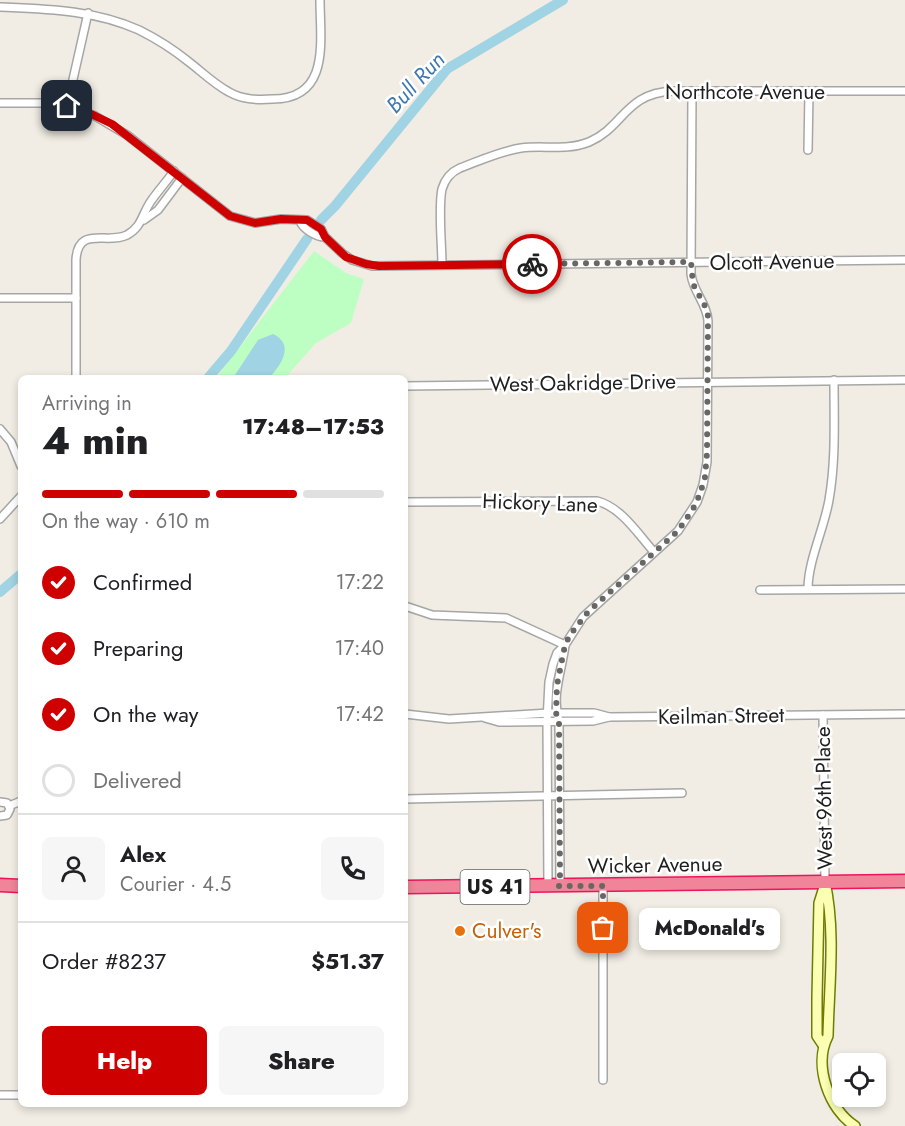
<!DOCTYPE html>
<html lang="en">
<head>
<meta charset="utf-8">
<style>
  body { margin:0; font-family:Jost,sans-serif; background:#f6f6f6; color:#202124; height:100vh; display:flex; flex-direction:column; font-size:22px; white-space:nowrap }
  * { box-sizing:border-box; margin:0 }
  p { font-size:20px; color:#757577 }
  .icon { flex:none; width:33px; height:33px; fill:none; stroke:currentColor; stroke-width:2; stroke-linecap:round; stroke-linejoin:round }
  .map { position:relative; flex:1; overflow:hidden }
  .side { position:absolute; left:18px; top:375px; width:390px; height:732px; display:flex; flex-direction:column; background:#fff; border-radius:9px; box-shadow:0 3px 9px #0003 }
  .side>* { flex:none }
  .fabs { position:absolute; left:832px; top:1053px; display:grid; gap:12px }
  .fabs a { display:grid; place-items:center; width:54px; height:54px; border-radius:9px; background:#fff; box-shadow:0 3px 9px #0003; font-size:30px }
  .pin { position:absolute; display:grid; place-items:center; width:51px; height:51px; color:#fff; margin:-26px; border-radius:12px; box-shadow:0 3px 9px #0006 }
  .courier { position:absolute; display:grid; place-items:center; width:60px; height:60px; margin:-30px; border:4px solid #ce0100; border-radius:50%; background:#fff; color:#222; box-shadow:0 2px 8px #0007 }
  .bubble { position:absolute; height:42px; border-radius:9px; background:#fff; box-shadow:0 3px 9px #0003; font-size:20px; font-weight:800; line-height:42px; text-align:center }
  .headline em { font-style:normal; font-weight:800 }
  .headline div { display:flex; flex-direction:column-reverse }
  .headline { display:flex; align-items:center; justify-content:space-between; height:102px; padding:0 24px }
  h1 { font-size:39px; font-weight:800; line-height:45px }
  .bar { display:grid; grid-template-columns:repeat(4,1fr); gap:9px 6px; align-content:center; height:72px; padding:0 24px }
  .bar i { height:8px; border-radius:4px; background:#e0e0e0 }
  .bar .current { background:#ce0100 }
  .bar p { grid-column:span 4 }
  .line { display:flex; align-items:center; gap:15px; padding:0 24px; border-top:2px solid #e0e0e0 }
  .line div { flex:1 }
  .round { display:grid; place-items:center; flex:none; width:63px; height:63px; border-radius:9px; background:#f6f6f6 }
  ol { padding:0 24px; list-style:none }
  li { display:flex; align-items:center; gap:18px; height:66px }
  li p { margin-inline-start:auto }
  li .icon { padding:6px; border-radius:50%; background:#ce0100; color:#fff; stroke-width:4 }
  li:last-child { color:#757577 }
  li i { width:33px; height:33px; border:3px solid #e0e0e0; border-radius:50% }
  .cta { display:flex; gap:12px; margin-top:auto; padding:12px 24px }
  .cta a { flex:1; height:69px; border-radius:9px; background:#ce0100; color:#fff; font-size:24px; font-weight:800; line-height:69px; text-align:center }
  .cta a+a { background:#f6f6f6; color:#202124 }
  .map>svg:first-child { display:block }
  .park { fill:#bdffc3 }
  .water { fill:#a0d3e3 }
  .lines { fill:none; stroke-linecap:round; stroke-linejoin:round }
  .river { stroke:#a0d3e3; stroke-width:10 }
  .street-casing { stroke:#a6a6a6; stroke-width:10 }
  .secondary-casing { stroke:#6e7c00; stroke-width:12 }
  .highway-casing { stroke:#ed135d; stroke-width:15 }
  .street { stroke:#fff; stroke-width:7 }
  .secondary { stroke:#fbffb4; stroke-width:9 }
  .highway { stroke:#f08498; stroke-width:12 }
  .done { stroke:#686764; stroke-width:6; stroke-dasharray:0 10.8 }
  .route { stroke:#ce0100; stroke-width:8 }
  .food-dot { fill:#e8710a; stroke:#fff; stroke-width:2 }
  .labels { text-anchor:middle; stroke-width:5; stroke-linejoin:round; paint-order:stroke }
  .shield { fill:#fff; stroke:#626262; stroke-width:1.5 }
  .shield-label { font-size:20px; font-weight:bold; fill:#1f1f1f }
  .street-label { font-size:21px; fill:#1f1f1f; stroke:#fff }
  .food-label { font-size:21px; fill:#c56008; stroke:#fff; text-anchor:start }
  .water-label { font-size:22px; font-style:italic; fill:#3f77b1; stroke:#fff }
</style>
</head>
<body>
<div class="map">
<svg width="905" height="1126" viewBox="0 0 905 1126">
  <rect width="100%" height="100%" fill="#f1ede4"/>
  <path class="park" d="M314 251 346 273 364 279 351 323 316 343 285 378H216Z"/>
  <path class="water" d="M273 334C296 345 280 366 269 378H233L258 340Z"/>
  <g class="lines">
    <g class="river">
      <path d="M321 220 335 206 447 69 563 0"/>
      <path d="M208 378 231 351 307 239"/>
      <path d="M0 592 21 574"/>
    </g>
    <g class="street-casing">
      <g id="street">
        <path d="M0 7C48 9 95 10 139 30 157 39 173 49 189 62 202 72 214 84 229 92 243 100 258 100 273 99 331 99 320 40 320 0"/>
        <path d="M0 103H49L72 108 95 116 127 135 230 216 255 223 281 219 307 220 321 229 325 237 342 253 352 260 372 266 905 260"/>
        <path d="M67 106 88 13"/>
        <path d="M808 150 809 92"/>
        <path d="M144 220 158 210 182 178"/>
        <path d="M300 221C303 229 316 237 325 237"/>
        <path d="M442 265C442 245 438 208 442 189 445 179 451 172 460 168 479 161 500 151 521 148 543 145 567 151 589 142 624 127 625 93 673 91H905"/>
        <path d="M0 298H76"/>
        <path d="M76 378V260C78 225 107 245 127 235 142 227 142 214 151 201 158 191 167 181 174 171"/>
        <path d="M405 386 905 380"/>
        <path d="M0 429 11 442 21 466"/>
        <path d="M405 502 597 501C621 507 638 534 654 552"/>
        <path d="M0 519 21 496"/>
        <path d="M808 589C808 561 824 529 829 500 836 460 834 420 834 380"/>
        <path d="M760 590 905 589"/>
        <path d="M405 606 432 615 506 618 565 645"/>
        <path d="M405 714 449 719 549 713H594L609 717"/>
        <path d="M823 715 825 882"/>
        <path d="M485 718 499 722 593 721 609 717 905 714"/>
        <path d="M405 799 682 793"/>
        <path d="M0 802 7 803 10 809 7 815 0 816"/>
        <path d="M9 806 21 801"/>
        <path d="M548 886 547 721 549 682 553 664 557 653 565 645 583 617 678 531 697 502 703 485 707 462 708 321C707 303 693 292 691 274L692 91"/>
        <path d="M559 886 560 880 559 721C551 695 562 671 565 645"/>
        <path d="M603 886V1080"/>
        <path d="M0 1095H21"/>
      </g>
    </g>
    <g class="secondary-casing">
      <g id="secondary">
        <path d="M825 882C836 932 829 986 828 1036 813 1065 829 1110 855 1126"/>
        <path d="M823 1045 817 1036V997L819 903 825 884"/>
      </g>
    </g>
    <g class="highway-casing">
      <g id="highway">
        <path d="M0 885 21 886"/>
        <path d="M405 887 905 881"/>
      </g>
    </g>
    <use href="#street" class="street"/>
    <use href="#secondary" class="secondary"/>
    <use href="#highway" class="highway"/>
  </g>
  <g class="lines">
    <path class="done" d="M532 264 691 262 693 284 705 306 708 316 707 453 705 477 700 494 693 509 678 531 588 612 570 635 565 645 557 685 556 713 559 721 560 880 559 886H603V928"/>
    <path class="route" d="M67 106 89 113 112 124 230 216 255 223 281 219 307 220 321 229 325 237 346 257 366 264 379 266 532 264"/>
  </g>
  <circle class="food-dot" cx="460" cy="931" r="6"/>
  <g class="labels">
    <rect class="shield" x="460.5" y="870" width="69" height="34" rx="4.5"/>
    <g class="shield-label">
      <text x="495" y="894">US 41</text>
    </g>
    <g class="street-label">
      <text x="745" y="99">Northcote Avenue</text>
      <text transform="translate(772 262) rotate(-1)" y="7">Olcott Avenue</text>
      <text transform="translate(583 383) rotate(-1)" y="7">West Oakridge Drive</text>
      <text transform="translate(540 503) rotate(2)" y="7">Hickory Lane</text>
      <text transform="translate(721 716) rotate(-1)" y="7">Keilman Street</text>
      <text transform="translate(824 798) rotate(-91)" y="7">West 96th Place</text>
      <text transform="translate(655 865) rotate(-1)" y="7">Wicker Avenue</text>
    </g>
    <g class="food-label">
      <text x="472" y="938">Culver's</text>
    </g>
    <g class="water-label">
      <text transform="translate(415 82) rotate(-47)" y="8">Bull Run</text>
    </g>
  </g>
</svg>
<div class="fabs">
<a><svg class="icon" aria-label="locate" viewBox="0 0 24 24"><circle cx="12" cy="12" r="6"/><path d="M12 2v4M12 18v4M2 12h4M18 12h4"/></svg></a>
</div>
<div class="pin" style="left:603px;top:928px;background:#ea580c"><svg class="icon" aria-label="bag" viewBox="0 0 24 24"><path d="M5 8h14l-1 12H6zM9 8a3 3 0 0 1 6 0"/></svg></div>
<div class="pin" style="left:67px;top:106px;background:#1f2937"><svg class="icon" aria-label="home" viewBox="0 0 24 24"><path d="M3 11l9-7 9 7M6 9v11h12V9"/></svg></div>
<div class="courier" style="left:532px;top:264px"><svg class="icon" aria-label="bike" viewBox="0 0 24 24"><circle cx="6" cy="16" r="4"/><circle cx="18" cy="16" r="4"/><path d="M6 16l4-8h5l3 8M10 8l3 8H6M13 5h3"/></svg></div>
<div class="bubble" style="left:639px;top:908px;width:141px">McDonald's</div>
<section class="side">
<div class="headline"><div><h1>4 min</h1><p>Arriving in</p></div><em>17:48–17:53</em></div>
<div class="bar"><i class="current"></i><i class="current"></i><i class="current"></i><i></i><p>On the way · 610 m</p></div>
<ol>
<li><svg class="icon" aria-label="check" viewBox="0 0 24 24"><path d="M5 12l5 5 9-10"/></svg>Confirmed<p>17:22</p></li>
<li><svg class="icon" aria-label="check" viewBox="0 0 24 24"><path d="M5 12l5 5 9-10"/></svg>Preparing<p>17:40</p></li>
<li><svg class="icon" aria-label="check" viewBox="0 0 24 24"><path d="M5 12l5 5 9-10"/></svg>On the way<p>17:42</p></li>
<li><i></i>Delivered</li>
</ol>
<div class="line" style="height:108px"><a class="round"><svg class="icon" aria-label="person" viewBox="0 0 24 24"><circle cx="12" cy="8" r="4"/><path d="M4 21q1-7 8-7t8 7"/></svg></a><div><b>Alex</b><p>Courier · 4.5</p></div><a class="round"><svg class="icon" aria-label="phone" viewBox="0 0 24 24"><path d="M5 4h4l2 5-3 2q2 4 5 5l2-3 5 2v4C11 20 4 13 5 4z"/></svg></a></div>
<div class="line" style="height:78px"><div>Order #8237</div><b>$51.37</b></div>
<div class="cta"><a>Help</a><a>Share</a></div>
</section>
</div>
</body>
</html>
